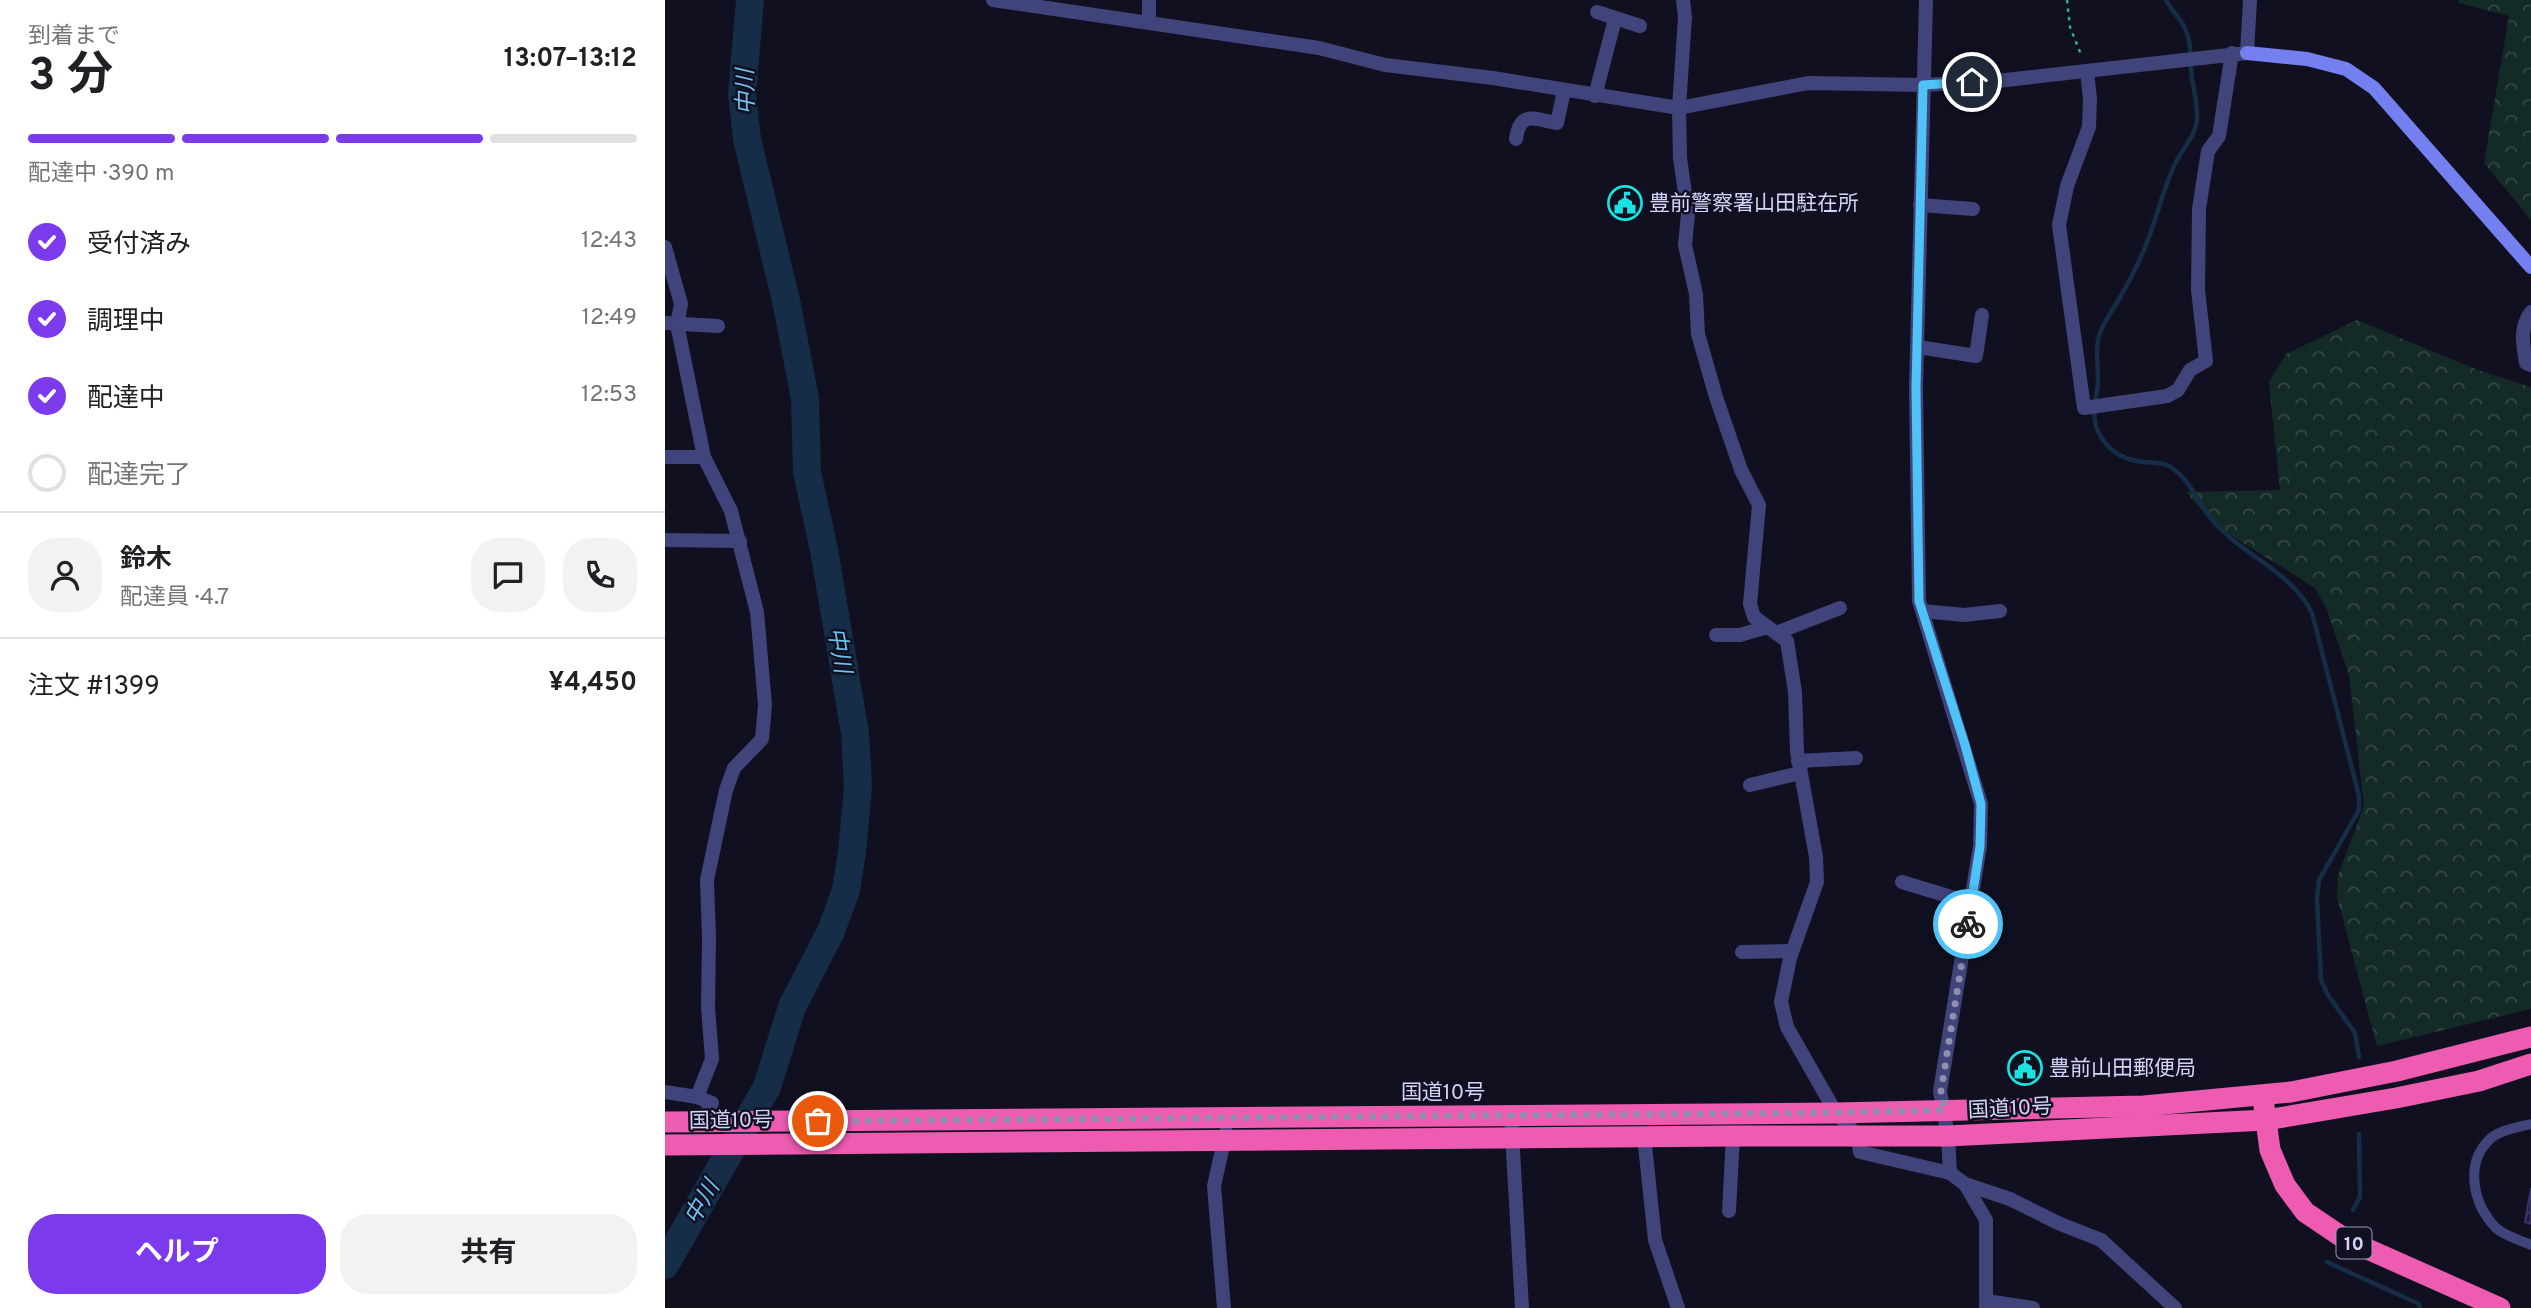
<!DOCTYPE html>
<html lang="ja">
<head>
<meta charset="utf-8">
<style>
  body { margin:0; font-family:Overpass,"Noto Sans JP",sans-serif; background:#f2f2f2; color:#202124; height:100vh; display:flex; flex-direction:column; font-size:26px; white-space:nowrap }
  * { box-sizing:border-box; margin:0 }
  p { font-size:23px; color:#757577 }
  .icon { flex:none; width:38px; height:38px; fill:none; stroke:currentColor; stroke-width:2; stroke-linecap:round; stroke-linejoin:round }
  .map { position:relative; flex:1; overflow:hidden }
  .sheet { display:flex; flex-direction:column; background:#fff; width:665px }
  .sheet>* { flex:none }
  .pin { position:absolute; display:grid; place-items:center; width:60px; height:60px; color:#fff; margin:-30px; border:4px solid #fff; border-radius:50%; box-shadow:0 2px 7px #0007 }
  .courier { position:absolute; display:grid; place-items:center; width:70px; height:70px; margin:-35px; border:5px solid #4fc3f7; border-radius:50%; background:#fff; color:#222; box-shadow:0 2px 9px #0007 }
  .summary em { font-style:normal; font-weight:700 }
  .summary div { display:flex; flex-direction:column-reverse }
  .summary { display:flex; align-items:center; justify-content:space-between; height:119px; padding:0 28px }
  h1 { font-size:46px; font-weight:700; line-height:52px }
  .bar { display:grid; grid-template-columns:repeat(4,1fr); gap:10px 7px; align-content:center; height:84px; padding:0 28px }
  .bar i { height:9px; border-radius:5px; background:#e0e0e0 }
  .bar .selected { background:#7c3aed }
  .bar p { grid-column:span 4 }
  .line { display:flex; align-items:center; gap:18px; padding:0 28px; border-top:2px solid #e0e0e0 }
  .line div { flex:1 }
  .round { display:grid; place-items:center; flex:none; width:74px; height:74px; border-radius:28px; background:#f2f2f2 }
  ol { padding:0 28px; list-style:none }
  li { display:flex; align-items:center; gap:21px; height:77px }
  li p { margin-inline-start:auto }
  li .icon { padding:7px; border-radius:50%; background:#7c3aed; color:#fff; stroke-width:4 }
  li:last-child { color:#757577 }
  li i { width:38px; height:38px; border:4px solid #e0e0e0; border-radius:50% }
  .action { display:flex; gap:14px; margin-top:auto; padding:14px 28px }
  .action a { flex:1; height:80px; border-radius:28px; background:#7c3aed; color:#fff; font-size:28px; font-weight:700; line-height:80px; text-align:center }
  .action a+a { background:#f2f2f2; color:#202124 }
  main { display:flex; flex:1; min-height:0 }
  .map>svg:first-child { display:block }
  .forest { fill:url(#forest-crowns) }
  .lines { fill:none; stroke-linecap:round; stroke-linejoin:round }
  .stream { stroke:#152d46; stroke-width:4.5 }
  .river { stroke:#152d46; stroke-width:28 }
  .building { fill:url(#building-hatch); stroke:#373269; stroke-width:2 }
  .path { stroke:#3ba895; stroke-width:2.5; stroke-dasharray:3.5 5; stroke-linecap:butt }
  .lane { stroke:#40447b; stroke-width:10 }
  .street { stroke:#40447b; stroke-width:14 }
  .secondary { stroke:#7580f0; stroke-width:14 }
  .highway { stroke:#ee5cb2; stroke-width:21 }
  .done { stroke:#908fae; stroke-width:7; stroke-dasharray:0 12.6 }
  .route { stroke:#4fc3f7; stroke-width:9 }
  .labels { text-anchor:middle; stroke-width:5; stroke-linejoin:round; paint-order:stroke }
  .shield { fill:#111021; stroke:#9a99b9; stroke-width:2 }
  .shield-label { font-size:19px; font-weight:bold; fill:#d4d4fa }
  .poi-label { font-size:21px; fill:#d4d4fa; stroke:#111021; text-anchor:start }
  .street-label { font-size:21px; fill:#d4d4fa; stroke:#111021 }
  .water-label { font-size:23px; font-style:italic; fill:#6dc1f0; stroke:#111021 }
</style>
</head>
<body>
<main>
<section class="sheet">
<div class="summary"><div><h1>3 分</h1><p>到着まで</p></div><em>13:07–13:12</em></div>
<div class="bar"><i class="selected"></i><i class="selected"></i><i class="selected"></i><i></i><p>配達中 · 390 m</p></div>
<ol>
<li><svg class="icon" aria-label="check" viewBox="0 0 24 24"><path d="M5 12l5 5 9-10"/></svg>受付済み<p>12:43</p></li>
<li><svg class="icon" aria-label="check" viewBox="0 0 24 24"><path d="M5 12l5 5 9-10"/></svg>調理中<p>12:49</p></li>
<li><svg class="icon" aria-label="check" viewBox="0 0 24 24"><path d="M5 12l5 5 9-10"/></svg>配達中<p>12:53</p></li>
<li><i></i>配達完了</li>
</ol>
<div class="line" style="height:126px"><a class="round"><svg class="icon" aria-label="person" viewBox="0 0 24 24"><circle cx="12" cy="8" r="4"/><path d="M4 21q1-7 8-7t8 7"/></svg></a><div><b>鈴木</b><p>配達員 · 4.7</p></div><a class="round"><svg class="icon" aria-label="chat" viewBox="0 0 24 24"><path d="M4 5h16v11H9l-5 4z"/></svg></a><a class="round"><svg class="icon" aria-label="phone" viewBox="0 0 24 24"><path d="M5 4h4l2 5-3 2q2 4 5 5l2-3 5 2v4C11 20 4 13 5 4z"/></svg></a></div>
<div class="line" style="height:91px"><div>注文 #1399</div><b>¥4,450</b></div>
<div class="action"><a>ヘルプ</a><a>共有</a></div>
</section>
<div class="map">
<svg width="1866" height="1308" viewBox="0 0 1866 1308">
  <defs>
    <pattern id="forest-crowns" width="20" height="18" patternUnits="userSpaceOnUse" patternTransform="scale(1.75)"><rect width="20" height="18" fill="#142a27"/><path d="M2 6a3 3 0 1 1 6 0M12 15a3 3 0 1 1 6 0" fill="none" stroke="#354847"/></pattern>
    <pattern id="building-hatch" width="6" height="6" patternUnits="userSpaceOnUse" patternTransform="scale(1.75)"><rect width="6" height="6" fill="#211e40"/><path d="M-1 1l2-2M0 6l6-6M5 7l2-2" fill="none" stroke="#403e5c"/></pattern>
  </defs>
  <rect width="100%" height="100%" fill="#111021"/>
  <g class="forest">
    <path d="M1793 0H1866V220L1819 163 1844 16 1794 3Z"/>
    <path d="M1692 320 1813 370 1866 387V1009L1712 1046 1672 897 1673 875 1699 806 1684 675 1662 610 1650 588 1551 526 1521 492 1615 490 1604 382 1621 354Z"/>
  </g>
  <g class="lines">
    <g class="stream">
      <path d="M1501 0C1506 10 1514 17 1519 26 1528 43 1524 61 1527 78 1529 93 1533 105 1532 120 1530 137 1518 148 1511 162 1497 190 1491 223 1478 252 1471 268 1463 284 1454 299 1447 312 1438 322 1434 336 1430 349 1433 365 1433 379 1433 395 1426 410 1431 426 1438 447 1456 460 1478 462 1487 463 1497 462 1504 466 1524 478 1531 499 1544 516 1573 554 1625 569 1647 613L1694 796V810L1654 880 1652 899 1656 980 1663 995 1690 1033 1694 1057"/>
      <path d="M1688 1210 1695 1197 1694 1134"/>
      <path d="M1662 1262 1754 1304 1755 1308"/>
    </g>
    <path class="river" d="M0 1265 102 1087 127 1007 166 931 181 890 187 852 193 787 190 733 159 550 142 472 140 399 122 305 82 139 77 94 85 0"/>
  </g>
  <path class="building" d="M1866 1188V1224L1860 1222Z"/>
  <g class="lines">
    <path class="path" d="M1402 0 1405 27 1417 57"/>
    <path class="lane" d="M1866 1124C1854 1127 1834 1130 1825 1139 1799 1164 1808 1204 1831 1228 1840 1236 1855 1240 1866 1245"/>
    <g class="street">
      <path d="M328 0 654 48 720 65 828 78 1014 108 1143 83 1258 85 1332 81 1582 53 1585 0"/>
      <path d="M1018 0 1020 17 1014 108 1015 158 1023 214 1020 245 1031 294 1033 334 1051 397 1076 470 1094 505 1085 604 1089 617 1122 641 1130 692 1132 751 1151 857 1152 882 1125 958 1116 1002 1122 1027 1171 1113 1192 1135 1195 1152 1285 1173 1300 1184 1345 1199 1393 1223 1436 1240 1510 1308"/>
      <path d="M1261 0 1251 388 1254 601 1316 804 1315 846 1275 1091 1283 1136 1285 1173"/>
      <path d="M932 12 975 26"/>
      <path d="M484 22V0"/>
      <path d="M1422 71 1425 99 1424 127 1402 186 1394 225 1419 408 1502 396 1513 390 1525 370 1541 361 1533 290 1534 209 1543 151 1554 136 1567 53"/>
      <path d="M930 96 950 19"/>
      <path d="M851 139C855 110 869 119 892 123L899 91"/>
      <path d="M1255 205 1308 209"/>
      <path d="M0 247 16 304 12 324 39 457 66 511 92 612 100 705 97 739 69 768 61 790 42 880 44 938 43 1007 47 1059 32 1097"/>
      <path d="M1866 312C1854 329 1858 344 1861 363L1866 365"/>
      <path d="M0 323 53 326"/>
      <path d="M1253 347 1311 356 1317 315"/>
      <path d="M0 457H39"/>
      <path d="M0 540 75 541"/>
      <path d="M1258 611 1299 615 1335 611"/>
      <path d="M1111 633 1175 608"/>
      <path d="M1051 635H1075L1102 627"/>
      <path d="M1133 761 1191 758"/>
      <path d="M1085 785 1135 773"/>
      <path d="M1237 882 1306 903"/>
      <path d="M1077 952 1127 951"/>
      <path d="M0 1092 32 1097 47 1103 36 1122"/>
      <path d="M846 1116 857 1308"/>
      <path d="M979 1136 990 1240 1013 1308"/>
      <path d="M1300 1184 1321 1220V1308"/>
      <path d="M1064 1211 1068 1136"/>
      <path d="M1321 1301 1368 1308"/>
      <path d="M559 1308 549 1186 561 1132"/>
    </g>
    <path class="secondary" d="M1582 53 1642 59 1681 69 1709 88 1866 267"/>
    <g class="highway">
      <path d="M1599 1106 1605 1150 1620 1185 1640 1212 1680 1239 1835 1308"/>
      <path d="M0 1122 1171 1113 1479 1106 1626 1092 1732 1071 1866 1037"/>
      <path d="M0 1145 1068 1136H1283L1601 1120 1731 1098 1814 1081 1866 1064"/>
    </g>
  </g>
  <g class="lines">
    <path class="done" d="M153 1121 1144 1113 1280 1110 1276 1091 1303 924"/>
    <path class="route" d="M1303 924 1315 846 1316 804 1300 745 1254 601 1251 388 1258 85 1307 82"/>
  </g>
  <defs>
    <g id="civic-ring" transform="scale(1.75)"><circle r="9.5" fill="#111021" stroke="#18e3e1" stroke-width="1.5"/><path d="M-.6-6.5H3V-4.5H.6V-3L4-1V1h2V6H-6V1h2V-1L-.6-3ZM-1.2 2.5V6h2.4V2.5Z" fill="#18e3e1"/></g>
  </defs>
  <g fill-rule="evenodd">
    <use href="#civic-ring" x="960" y="203"/>
    <use href="#civic-ring" x="1360" y="1068"/>
  </g>
  <g class="labels">
    <rect class="shield" x="1671.5" y="1227.5" width="35" height="31" rx="5"/>
    <g class="shield-label">
      <text x="1689" y="1250">10</text>
    </g>
    <g class="poi-label">
      <text x="984" y="210">豊前警察署山田駐在所</text>
      <text x="1384" y="1075">豊前山田郵便局</text>
    </g>
    <g class="street-label">
      <text x="778" y="1099">国道10号</text>
      <text transform="translate(1345 1108) rotate(-3)" y="7">国道10号</text>
      <text transform="translate(66 1120) rotate(-1)" y="7">国道10号</text>
    </g>
    <g class="water-label">
      <text transform="translate(80 92) rotate(-91)" y="8">中川</text>
      <text transform="translate(175 650) rotate(80)" y="8">中川</text>
      <text transform="translate(36 1202) rotate(-60)" y="8">中川</text>
    </g>
  </g>
</svg>
<div class="pin" style="left:153px;top:1121px;background:#ea580c"><svg class="icon" aria-label="bag" viewBox="0 0 24 24"><path d="M5 8h14l-1 12H6zM9 8a3 3 0 0 1 6 0"/></svg></div>
<div class="pin" style="left:1307px;top:82px;background:#1f2937"><svg class="icon" aria-label="home" viewBox="0 0 24 24"><path d="M3 11l9-7 9 7M6 9v11h12V9"/></svg></div>
<div class="courier" style="left:1303px;top:924px"><svg class="icon" aria-label="bike" viewBox="0 0 24 24"><circle cx="6" cy="16" r="4"/><circle cx="18" cy="16" r="4"/><path d="M6 16l4-8h5l3 8M10 8l3 8H6M13 5h3"/></svg></div>
</div>
</main>
</body>
</html>
